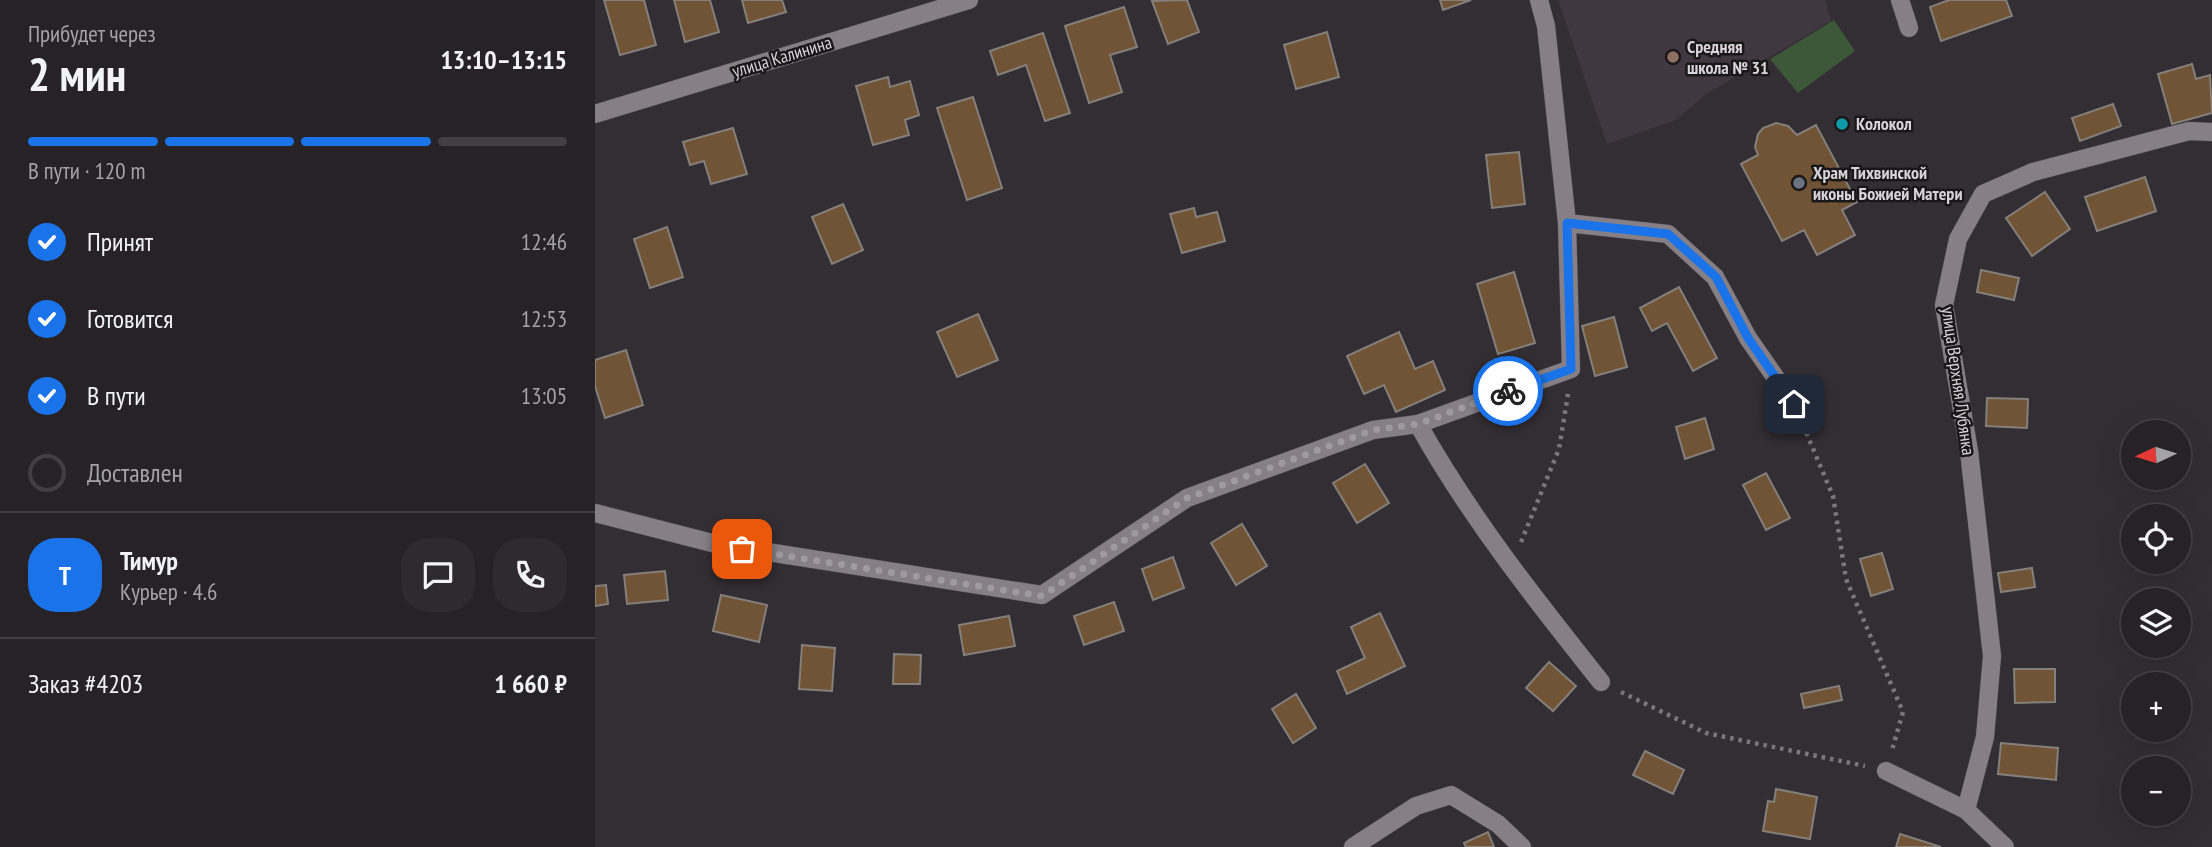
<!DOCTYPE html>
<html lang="ru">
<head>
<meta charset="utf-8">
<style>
  body { margin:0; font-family:"PT Sans Narrow",sans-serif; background:#2e2a2e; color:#f1f3f6; height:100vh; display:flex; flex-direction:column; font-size:26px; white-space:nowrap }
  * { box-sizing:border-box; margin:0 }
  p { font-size:23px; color:#a4a4a7 }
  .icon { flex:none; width:38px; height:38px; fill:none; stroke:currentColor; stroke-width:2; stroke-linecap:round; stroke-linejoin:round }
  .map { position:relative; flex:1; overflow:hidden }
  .side { display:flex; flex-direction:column; background:#262226; width:595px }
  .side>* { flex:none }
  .needle { width:46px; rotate:266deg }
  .fabs { position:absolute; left:1526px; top:420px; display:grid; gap:14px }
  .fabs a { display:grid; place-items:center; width:70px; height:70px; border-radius:50%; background:#262226; box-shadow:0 7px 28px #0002,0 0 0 2px #423f43; font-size:35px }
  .pin { position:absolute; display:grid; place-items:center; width:60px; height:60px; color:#fff; margin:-30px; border-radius:14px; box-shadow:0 4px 10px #0006 }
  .courier { position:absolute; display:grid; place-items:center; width:70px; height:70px; margin:-35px; border:5px solid #1a73e8; border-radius:50%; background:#fff; color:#222; box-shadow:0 2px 9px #0007 }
  .overview em { font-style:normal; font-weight:700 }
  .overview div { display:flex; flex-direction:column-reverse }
  .overview { display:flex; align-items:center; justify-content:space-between; height:119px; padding:0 28px }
  h1 { font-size:46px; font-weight:700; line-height:52px }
  .bar { display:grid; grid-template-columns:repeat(4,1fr); gap:10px 7px; align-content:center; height:84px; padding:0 28px }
  .bar i { height:9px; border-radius:5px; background:#423f43 }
  .bar .active { background:#1a73e8 }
  .bar p { grid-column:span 4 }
  .line { display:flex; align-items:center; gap:18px; padding:0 28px; border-top:2px solid #423f43 }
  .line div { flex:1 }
  .round { display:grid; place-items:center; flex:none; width:74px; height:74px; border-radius:28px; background:#2e2a2e }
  ol { padding:0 28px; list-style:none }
  li { display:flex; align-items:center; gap:21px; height:77px }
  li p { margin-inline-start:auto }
  li .icon { padding:7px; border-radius:50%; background:#1a73e8; color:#fff; stroke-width:4 }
  li:last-child { color:#a4a4a7 }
  li i { width:38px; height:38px; border:4px solid #423f43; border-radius:50% }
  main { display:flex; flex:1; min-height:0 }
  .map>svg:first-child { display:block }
  .built { fill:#413740 }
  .green { fill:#3d5739 }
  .building { fill:#705435; stroke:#847f7a; stroke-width:2 }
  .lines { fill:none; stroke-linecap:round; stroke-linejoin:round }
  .minor-casing { stroke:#504c50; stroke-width:19 }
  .path { stroke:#7b777b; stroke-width:4.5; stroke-dasharray:3.5 5; stroke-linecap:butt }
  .minor { stroke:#868086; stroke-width:18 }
  .done { stroke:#9e9a9e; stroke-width:7; stroke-dasharray:0 12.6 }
  .route { stroke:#1a73e8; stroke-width:9 }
  .education-dot { fill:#8d6e63; stroke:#1a1719; stroke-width:2.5 }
  .culture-dot { fill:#0f9aa8; stroke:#1a1719; stroke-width:2.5 }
  .worship-dot { fill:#6b7280; stroke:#1a1719; stroke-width:2.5 }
  .labels { text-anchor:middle; stroke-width:5; stroke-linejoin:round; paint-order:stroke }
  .poi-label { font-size:18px; font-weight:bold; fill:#d7d4d7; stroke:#1a1719; text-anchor:start }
  .street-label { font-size:18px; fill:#d7d4d7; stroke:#1a1719 }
</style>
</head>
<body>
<main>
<section class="side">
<div class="overview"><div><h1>2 мин</h1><p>Прибудет через</p></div><em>13:10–13:15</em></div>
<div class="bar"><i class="active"></i><i class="active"></i><i class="active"></i><i></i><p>В пути · 120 m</p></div>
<ol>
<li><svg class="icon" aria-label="check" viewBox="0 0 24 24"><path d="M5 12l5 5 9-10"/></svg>Принят<p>12:46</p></li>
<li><svg class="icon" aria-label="check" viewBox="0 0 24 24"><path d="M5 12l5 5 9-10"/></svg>Готовится<p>12:53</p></li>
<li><svg class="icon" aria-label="check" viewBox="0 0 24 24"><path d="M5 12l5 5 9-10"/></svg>В пути<p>13:05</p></li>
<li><i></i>Доставлен</li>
</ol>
<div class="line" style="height:126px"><b class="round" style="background:#1a73e8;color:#fff">Т</b><div><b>Тимур</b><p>Курьер · 4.6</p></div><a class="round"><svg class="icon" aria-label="chat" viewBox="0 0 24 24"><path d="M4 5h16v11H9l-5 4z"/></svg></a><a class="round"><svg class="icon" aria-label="phone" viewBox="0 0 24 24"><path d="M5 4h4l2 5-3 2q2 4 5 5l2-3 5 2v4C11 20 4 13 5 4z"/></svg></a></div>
<div class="line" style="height:91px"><div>Заказ #4203</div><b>1 660 ₽</b></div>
</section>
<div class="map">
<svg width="1617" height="847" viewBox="0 0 1617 847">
  <rect width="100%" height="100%" fill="#332e33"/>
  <path class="built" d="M963 0H1230L1236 21 1111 94 1081 120 1012 144Z"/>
  <path class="green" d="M1239 20 1260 51 1203 93 1175 59Z"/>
  <g class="building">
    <path d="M9 0H49L61 45 25 55Z"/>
    <path d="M79 0H115L124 32 90 42Z"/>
    <path d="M147 0H187L191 12 153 23Z"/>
    <path d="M592 0 604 32 573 44 557 1Z"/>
    <path d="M845 0H876L848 10Z"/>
    <path d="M1354 0H1411L1417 16 1346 41 1335 7Z"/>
    <path d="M529 7 542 47 515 55 527 92 494 103 470 26Z"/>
    <path d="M732 32 744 77 701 89 689 45Z"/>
    <path d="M448 33 475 113 450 121 431 65 403 75 395 51Z"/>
    <path d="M1597 64 1601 79 1615 75 1617 113 1577 124 1563 74Z"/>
    <path d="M293 77 295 87 315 81 324 115 310 120 314 135 278 145 261 86Z"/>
    <path d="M378 97 407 188 372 200 342 108Z"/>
    <path d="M1518 104 1526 126 1485 141 1477 118Z"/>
    <path d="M1181 123 1193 126 1202 135 1221 125 1262 202 1247 210 1260 235 1222 255 1209 230 1187 241 1146 164 1163 155 1160 147 1163 134 1168 128Z"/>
    <path d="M138 128 152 174 116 184 109 161 95 165 88 142Z"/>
    <path d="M924 152 930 204 897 208 891 155Z"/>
    <path d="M1550 177 1561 211 1502 231 1490 197Z"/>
    <path d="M1450 192 1475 229 1437 256 1411 218Z"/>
    <path d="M248 204 268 250 237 264 217 217Z"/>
    <path d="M599 208 601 217 622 212 630 241 587 253 575 214Z"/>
    <path d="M72 227 88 277 55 288 39 239Z"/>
    <path d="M1386 270 1424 278 1419 300 1382 292Z"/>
    <path d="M919 272 940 343 903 354 882 284Z"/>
    <path d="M1084 287 1122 358 1098 371 1072 323 1057 331 1045 308Z"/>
    <path d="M383 314 403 360 362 377 342 332Z"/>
    <path d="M1019 317 1032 367 1000 376 987 326Z"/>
    <path d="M804 332 820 369 838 361 850 390 801 412 789 385 769 394 752 356Z"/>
    <path d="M31 350 48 405 10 418 0 386V360Z"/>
    <path d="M1392 398 1433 399 1432 428 1391 426Z"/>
    <path d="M1110 418 1119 449 1090 459 1081 427Z"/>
    <path d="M770 464 794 503 762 523 738 483Z"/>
    <path d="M1171 473 1195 518 1171 530 1148 485Z"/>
    <path d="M647 524 672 566 641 585 616 543Z"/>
    <path d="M1287 553 1298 589 1276 596 1265 559Z"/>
    <path d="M578 557 589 588 558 600 547 569Z"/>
    <path d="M1437 568 1440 587 1406 592 1403 573Z"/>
    <path d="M70 571 73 600 32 604 29 575Z"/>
    <path d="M11 585 13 604 0 606V586Z"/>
    <path d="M126 595 172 605 164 642 118 631Z"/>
    <path d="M519 602 529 631 489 645 479 616Z"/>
    <path d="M785 613 810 666 752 694 742 671 770 658 756 627Z"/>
    <path d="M414 616 420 646 369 655 364 625Z"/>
    <path d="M207 645 240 648 237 691 204 689Z"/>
    <path d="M299 654 326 655 325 684H298Z"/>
    <path d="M954 662 981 686 958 711 931 688Z"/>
    <path d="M1419 669H1460V702L1420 703Z"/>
    <path d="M1244 686 1247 700 1209 708 1206 694Z"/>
    <path d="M701 694 721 728 698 743 677 709Z"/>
    <path d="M1406 743 1463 748 1461 780 1403 774Z"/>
    <path d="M1050 751 1089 770 1078 794 1038 775Z"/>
    <path d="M1181 789 1222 797 1215 839 1168 831 1173 801 1179 802Z"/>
    <path d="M893 832 899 847H871L869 843Z"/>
    <path d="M1305 834 1346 847H1301Z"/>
  </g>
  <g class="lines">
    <g class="minor-casing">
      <g id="minor">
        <path d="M944 0 951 26 972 223 1073 234 1120 277 1153 338 1199 404"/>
        <path d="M1305 0 1314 28"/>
        <path d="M0 114 374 0"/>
        <path d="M823 424C875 517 940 599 1006 682"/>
        <path d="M0 513 121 544 447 595 592 498 778 430 823 424 976 369 972 223"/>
        <path d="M1291 771 1371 810 1410 847"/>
        <path d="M1371 810 1390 737 1397 656 1374 451 1349 305 1363 239 1388 194 1438 172 1594 131 1617 132"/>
        <path d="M758 847 821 806 856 795 903 824 927 847"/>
      </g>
    </g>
    <g class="path">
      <path d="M1208 425 1238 496 1251 579 1308 712 1297 750"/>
      <path d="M926 542 964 449 973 394"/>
      <path d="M1026 692 1111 733 1270 766"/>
    </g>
    <use href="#minor" class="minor"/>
  </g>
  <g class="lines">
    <path class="done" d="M147 549 447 596 592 498 778 430 823 424 913 391"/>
    <path class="route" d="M913 391 976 369 972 223 1073 234 1121 277 1153 338 1199 404"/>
  </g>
  <circle class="education-dot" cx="1078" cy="57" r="7"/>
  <circle class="culture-dot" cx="1247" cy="124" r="7"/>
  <circle class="worship-dot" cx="1204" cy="183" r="7"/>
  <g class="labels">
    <g class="poi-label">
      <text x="1092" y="53">Средняя<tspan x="1092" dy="21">школа № 31</tspan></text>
      <text x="1261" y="130">Колокол</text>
      <text x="1218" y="179">Храм Тихвинской<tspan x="1218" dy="21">иконы Божией Матери</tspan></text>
    </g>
    <g class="street-label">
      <text transform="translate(187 57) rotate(-17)" y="6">улица Калинина</text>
      <text transform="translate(1363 381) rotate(82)" y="6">улица Верхняя Лубянка</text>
    </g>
  </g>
</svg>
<div class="fabs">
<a><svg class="needle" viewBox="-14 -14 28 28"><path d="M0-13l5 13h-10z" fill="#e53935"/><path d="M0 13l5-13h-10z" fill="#a4a4a7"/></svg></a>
<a><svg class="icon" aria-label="locate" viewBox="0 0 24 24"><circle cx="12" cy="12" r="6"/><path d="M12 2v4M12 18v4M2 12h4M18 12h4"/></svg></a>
<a><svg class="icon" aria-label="layers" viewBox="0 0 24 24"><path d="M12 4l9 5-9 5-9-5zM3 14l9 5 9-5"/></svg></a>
<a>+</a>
<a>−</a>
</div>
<div class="pin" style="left:147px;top:549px;background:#ea580c"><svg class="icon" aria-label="bag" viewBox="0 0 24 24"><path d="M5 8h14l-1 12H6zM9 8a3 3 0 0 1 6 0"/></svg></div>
<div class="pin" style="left:1199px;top:404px;background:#1f2937"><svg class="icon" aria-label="home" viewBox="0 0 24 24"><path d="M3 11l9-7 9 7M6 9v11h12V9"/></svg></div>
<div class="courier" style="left:913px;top:391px"><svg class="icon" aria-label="bike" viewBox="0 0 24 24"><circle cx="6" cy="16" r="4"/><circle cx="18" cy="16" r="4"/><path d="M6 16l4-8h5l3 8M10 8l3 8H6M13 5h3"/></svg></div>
</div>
</main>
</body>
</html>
